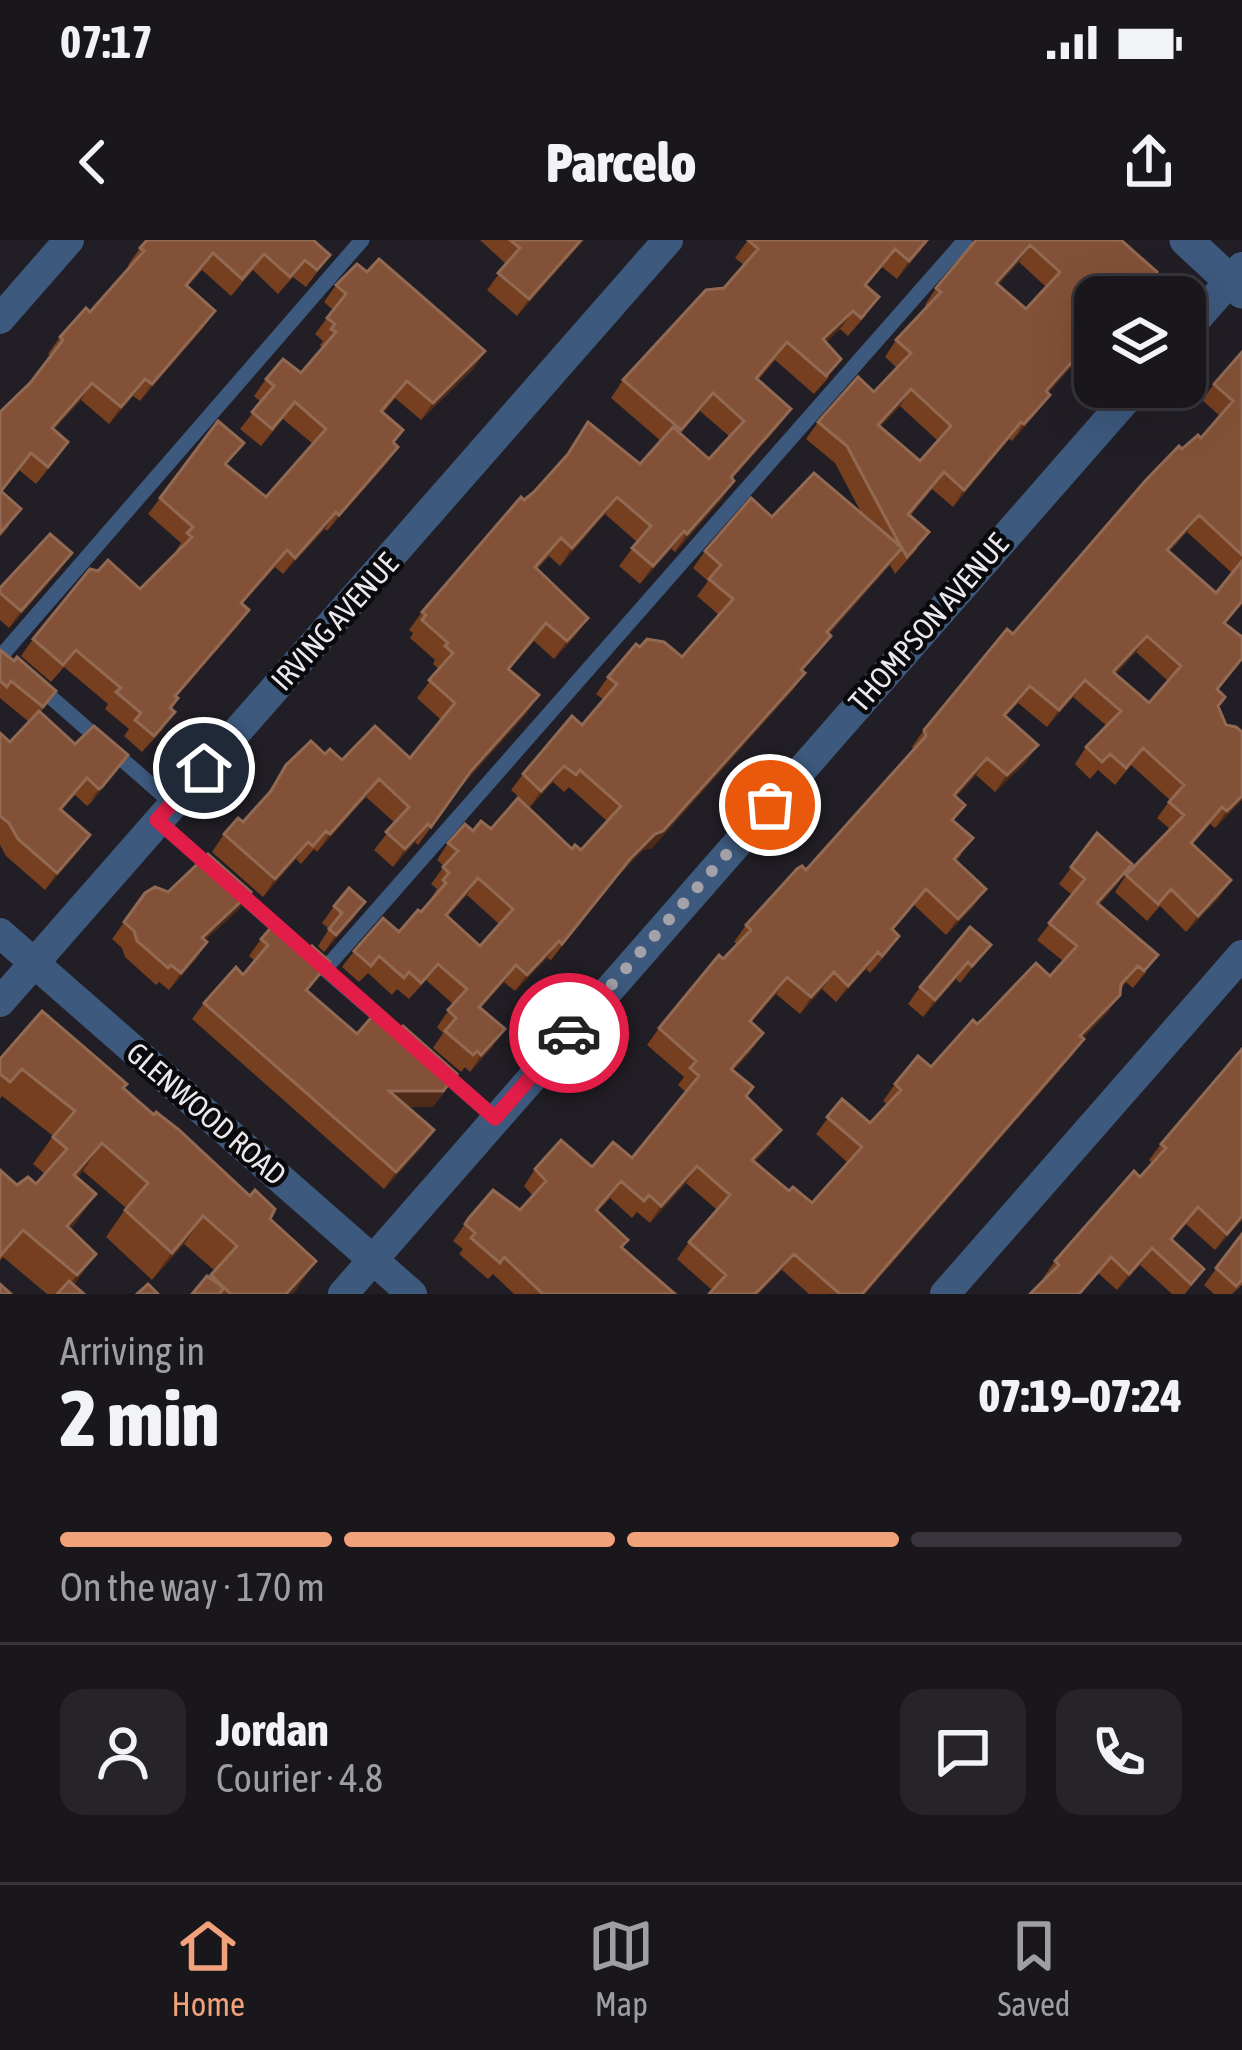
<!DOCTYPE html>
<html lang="en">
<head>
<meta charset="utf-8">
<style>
  body { margin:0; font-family:"Asap Condensed",sans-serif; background:#262329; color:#f1f3f6; height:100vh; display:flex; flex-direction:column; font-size:45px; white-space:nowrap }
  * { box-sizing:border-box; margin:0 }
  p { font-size:39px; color:#9f9fa3 }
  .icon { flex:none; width:66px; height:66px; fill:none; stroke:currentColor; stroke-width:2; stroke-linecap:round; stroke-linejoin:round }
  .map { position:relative; height:1054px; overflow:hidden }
  .sheet { display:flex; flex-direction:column; background:#19161c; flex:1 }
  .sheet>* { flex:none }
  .controls { position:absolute; left:1074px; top:36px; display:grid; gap:24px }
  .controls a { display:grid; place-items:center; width:132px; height:132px; border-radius:24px; background:#19161c; box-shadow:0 12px 48px #0002,0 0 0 3px #37353b; font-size:60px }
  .pin { position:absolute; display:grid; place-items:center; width:102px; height:102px; color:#fff; margin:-51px; border:6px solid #fff; border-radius:50%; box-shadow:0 3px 12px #0007 }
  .courier { position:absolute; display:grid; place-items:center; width:120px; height:120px; margin:-60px; border:9px solid #e11d48; border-radius:50%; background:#fff; color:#222; box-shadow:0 3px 15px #0007 }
  .overview em { font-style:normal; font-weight:800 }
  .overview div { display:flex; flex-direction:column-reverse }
  .overview { display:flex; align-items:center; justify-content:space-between; height:204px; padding:0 60px }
  h1 { font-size:78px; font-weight:800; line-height:90px }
  .bar { display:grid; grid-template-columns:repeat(4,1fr); gap:18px 12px; align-content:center; height:144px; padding:0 60px }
  .bar i { height:15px; border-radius:9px; background:#37353b }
  .bar .selected { background:#f1a27b }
  .bar p { grid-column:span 4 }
  .line { display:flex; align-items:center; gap:30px; padding:0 60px; border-top:3px solid #37353b }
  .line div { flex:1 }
  .round { display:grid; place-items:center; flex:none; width:126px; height:126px; border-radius:24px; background:#262329 }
  .status { display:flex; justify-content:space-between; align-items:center; height:84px; padding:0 60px; background:#19161c; direction:ltr }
  .status svg { height:33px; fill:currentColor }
  header { display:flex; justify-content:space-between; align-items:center; height:156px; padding:0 60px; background:#19161c; font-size:54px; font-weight:800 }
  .menu { display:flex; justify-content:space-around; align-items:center; height:168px; border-top:3px solid #37353b; background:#19161c; font-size:33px; color:#9f9fa3 }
  .menu a { display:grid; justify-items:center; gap:6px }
  .menu .selected { color:#f1a27b }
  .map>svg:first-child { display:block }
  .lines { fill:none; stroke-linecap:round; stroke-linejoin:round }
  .service { stroke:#3d597d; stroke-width:15 }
  .minor { stroke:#3d597d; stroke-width:30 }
  .tertiary { stroke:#3d597d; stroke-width:33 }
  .wall { fill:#753f20; fill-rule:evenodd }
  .shaded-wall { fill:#4e2a19 }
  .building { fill:#825137; stroke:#926953; stroke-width:3; fill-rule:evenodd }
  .done { stroke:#a4a2a8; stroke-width:12; stroke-dasharray:0 21.6 }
  .route { stroke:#e11d48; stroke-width:15 }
  .labels { text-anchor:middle; stroke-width:9; stroke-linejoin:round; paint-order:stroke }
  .street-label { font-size:30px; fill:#ebe9ee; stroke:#0a090c }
</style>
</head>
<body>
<div class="status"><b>07:17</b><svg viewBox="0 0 49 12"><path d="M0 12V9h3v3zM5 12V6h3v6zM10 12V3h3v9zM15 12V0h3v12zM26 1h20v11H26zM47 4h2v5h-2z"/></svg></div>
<header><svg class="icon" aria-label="back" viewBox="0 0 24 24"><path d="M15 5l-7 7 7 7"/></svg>Parcelo<svg class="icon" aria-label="share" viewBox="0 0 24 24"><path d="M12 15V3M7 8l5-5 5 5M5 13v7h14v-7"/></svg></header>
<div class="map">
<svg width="1242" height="1054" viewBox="0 0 1242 1054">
  <rect width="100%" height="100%" fill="#211e25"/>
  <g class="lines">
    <g class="service">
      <path d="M2 415 362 0"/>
      <path d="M38 446 172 563"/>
      <path d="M157 580 289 697"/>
      <path d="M320 725 388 784"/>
      <path d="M325 729 965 0"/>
      <path d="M438 828 495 878"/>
    </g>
    <g class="minor">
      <path d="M0 79 69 0"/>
      <path d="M1185 92 1242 27"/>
      <path d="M0 693 412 1054"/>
      <path d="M0 762 668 0"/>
      <path d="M343 1054 1137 147"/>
      <path d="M945 1054 1242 715"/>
    </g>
    <path class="tertiary" d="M1186 0 1242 52"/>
  </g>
  <g class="wall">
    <path d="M480 0H584L517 76 487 50 506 24Z"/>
    <path d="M748 0H929L897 39 882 27 866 46V75L848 96 840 89 826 102 829 137 814 154 775 120 758 140 791 169 778 187 732 239 722 259 675 312 671 309 640 344 619 326 637 302 605 274 560 326 549 316 537 329 588 378 575 396 554 419 534 401 509 430 527 473 459 549 418 605 415 602 393 627 374 610 395 583 366 557 317 612 314 609 301 624 296 619 263 657 212 612 224 594 243 582 265 557 286 525 325 514 342 520 410 518 441 480 417 458 439 429 433 424 435 420 410 398 413 393 409 390 422 372 524 260 640 224 661 201 611 158 623 140 724 48 744 25 735 18ZM700 171 730 197 709 219 680 194Z"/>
    <path d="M976 0H1121L1095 57V100L1048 153 1050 155 1038 171 1012 201 1009 199 953 267 932 249 910 276 917 309 895 334 890 325 829 394 831 396 802 431 793 450 652 608 643 610 618 636 551 720 547 718 515 751 504 742 481 768 493 806 470 832 465 827 461 832 433 808 443 793 437 787 453 764 426 740 409 759 397 749 392 755 368 733 359 742 342 727 354 711 399 692 433 658 432 657 437 649 431 644 444 626 437 620 448 603 473 591 491 589 581 610 607 581 569 547 564 552 553 542 530 567 511 550 523 534 582 485 604 460 596 454 608 437 640 407 682 417 719 375 697 356 708 341 693 328 705 311 772 277 862 274 835 223 806 199 818 182 874 152 897 128 885 117 896 100 927 67 925 65 936 48ZM1019 22 1046 47 1026 69 998 45ZM900 166 938 201 920 221 880 187ZM467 655 499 684 480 706 447 677Z"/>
    <path d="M140 8 330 15 306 47 293 37 278 54 253 30 231 56 202 30 187 47 215 71 203 88 140 161 133 156 109 184 81 160 53 190 56 219 36 244 19 230 2 252 9 286 0 297V172L31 142 51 116 48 114 60 97 90 72 130 27 128 25Z"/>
    <path d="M367 32 485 111 474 128 421 180 395 158 383 173 394 203 398 207 387 223 327 291 325 289 283 334 275 327 242 364 249 370 237 387 176 457 178 458 171 468 163 489 142 512 124 496 129 489 105 469 108 464 64 427 51 442 21 416 33 399 140 349 178 311 176 310 181 303 148 274 160 258 227 226 266 257 313 204 283 179 261 206 240 189 261 162 254 156 266 139 301 133 323 108 320 105 323 101 315 94 333 70 324 62 336 45Z"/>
    <path d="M1242 112V364L1225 384 1242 397V420L1218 450V467L1226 485 1242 492V560L1215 588 1210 584 1193 604 1220 657 1186 692 1160 666 1147 681 1115 652 1126 635 1170 589 1157 578 1170 560 1131 525 1115 545 1098 530 1090 539 1075 524 1086 507 1107 486 1073 457 1047 487 1018 463 1006 476 1026 522 995 552 976 535 956 557 953 581 961 615 956 621 974 666 946 695 914 665 893 690 899 696 888 712 870 733 866 729 836 762 822 749 800 774 776 754 751 782 752 810 733 831 769 907 754 922 789 951 812 963 848 923 816 894 842 859 870 883 888 865 883 861 895 844 931 827 977 784 1050 736 1063 721 1037 700 1072 655 1059 644 1097 593 1120 641 1099 665 1146 732 1133 748 1126 742 1121 749 1108 772 1083 798 1084 799 1072 816 865 1054H809L782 1030 712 1050 677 1019 689 1002 717 970 686 943 650 983 637 972 632 978 610 958 597 972 622 1008 675 1054H514L493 1034 488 1039 459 1014 463 1009 453 1001 469 978 520 970 533 956 524 946 535 929 592 927 632 918 686 852 678 845 684 837 647 805 659 788 737 704 734 702 746 685 806 630 914 510 912 507 924 490 1182 209 1201 198 1220 176 1202 160 1214 144ZM1187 292 1232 333 1216 353 1169 312ZM1136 412 1168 441 1149 463 1116 434Z"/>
    <path d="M60 330 9 388 0 380V348Z"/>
    <path d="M0 410 56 451 40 473 75 504 128 515 90 564 87 566 75 555 62 570 90 595 78 612 45 650 6 616 0 605V493L10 502 29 482 0 458Z"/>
    <path d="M251 652 239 669 205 700 207 702 196 719 169 750 159 742 156 745 125 717 122 708 112 699 145 653Z"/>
    <path d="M365 662 353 679 324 712 318 706 329 689 322 683 334 666Z"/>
    <path d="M261 699 308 711 330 722 308 751 357 794 446 850 432 867H408L434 890 422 907 384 949 192 779 204 763 243 735 255 721 249 716Z"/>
    <path d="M991 705 960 743 956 739 923 777 908 764 920 747Z"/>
    <path d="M1242 809V980L1215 1010 1186 984 1172 1000 1192 1045 1185 1054H1172L1140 1025 1117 1050 1099 1034 1043 1038 1055 1021 1152 923 1149 920 1161 904Z"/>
    <path d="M0 819 124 849 270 979 297 1049 292 1054H192L215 1031 184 1004 152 1040 106 997 126 968 83 931 77 938V981L70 989 77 1041 73 1045 83 1054H47L3 1017 0 1021V930L17 945 36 944 45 934 33 924 53 896 2 856 0 859Z"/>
    <path d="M1242 994V1045L1232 1054H1214L1204 1045Z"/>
  </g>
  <g class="shaded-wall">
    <path d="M581 0H584L517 76 529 59Z"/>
    <path d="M927 0H929L897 39 909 21Z"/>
    <path d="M1030 5 1019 22 985 60 996 43Z"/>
    <path d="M215 71 203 88 140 161 152 144Z"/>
    <path d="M853 71 840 89 811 117 823 99Z"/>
    <path d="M1095 96V100L1034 168 1046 151Z"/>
    <path d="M485 111 474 128 421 180 433 163Z"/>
    <path d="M145 139 133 156 109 184 121 167Z"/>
    <path d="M92 143 81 160 40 205 52 188Z"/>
    <path d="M911 149 900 166 866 202 878 185Z"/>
    <path d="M713 153 700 171 668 208 681 190Z"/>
    <path d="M1050 155 1038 171 1012 201 1024 184Z"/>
    <path d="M791 169 778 187 718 255 731 237Z"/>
    <path d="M1021 182 1009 199 953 267 964 250Z"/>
    <path d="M398 207 387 223 327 291 339 275Z"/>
    <path d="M734 241 722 259 675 312 687 294Z"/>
    <path d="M617 257 605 274 560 326 572 308Z"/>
    <path d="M336 272 325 289 283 334 295 318Z"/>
    <path d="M1199 275 1187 292 1155 327 1167 310Z"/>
    <path d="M684 291 671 309 640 344 653 326Z"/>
    <path d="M902 308 890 325 815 409 827 392Z"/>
    <path d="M287 310 275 327 229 379 241 363Z"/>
    <path d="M72 313 60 330 9 388 21 371Z"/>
    <path d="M249 370 237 387 163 473 175 456Z"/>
    <path d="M588 378 575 396 554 419 567 401Z"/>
    <path d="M831 396 819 412 789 446 801 430Z"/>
    <path d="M1147 396 1136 412 1102 449 1113 432Z"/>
    <path d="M805 433 793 450 652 608 643 610 618 636 551 720 630 619Z"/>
    <path d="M1085 440 1073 457 1047 487 1059 470Z"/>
    <path d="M539 455 527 473 459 549 418 605 471 531Z"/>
    <path d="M1038 505 1026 522 995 552 1007 535Z"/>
    <path d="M128 515 116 532 87 566 99 549Z"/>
    <path d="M987 518 976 535 942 572 954 555Z"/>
    <path d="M564 526 553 542 530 567 541 551Z"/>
    <path d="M379 539 366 557 317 612 330 594Z"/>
    <path d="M1242 556V560L1215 588 1227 571Z"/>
    <path d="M428 584 415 602 393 627 405 609Z"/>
    <path d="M90 595 78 612 45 650 57 633Z"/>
    <path d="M308 602 296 619 263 657 275 639Z"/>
    <path d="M1132 624 1120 641 1086 680 1097 663Z"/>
    <path d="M478 638 467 655 434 692 446 675Z"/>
    <path d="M1231 640 1220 657 1186 692 1198 676Z"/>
    <path d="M986 649 974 666 946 695 958 679Z"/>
    <path d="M251 652 239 669 190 714 202 698Z"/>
    <path d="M365 662 353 679 324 712 336 695Z"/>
    <path d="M559 701 547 718 515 751 527 735Z"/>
    <path d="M207 702 196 719 169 750 181 733Z"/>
    <path d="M878 712 866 729 836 762 848 746Z"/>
    <path d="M968 722 956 739 923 777 935 760Z"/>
    <path d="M516 725 504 742 467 783 479 767Z"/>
    <path d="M834 732 822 749 800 774 811 757Z"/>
    <path d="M787 737 776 754 738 798 750 781Z"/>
    <path d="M1120 755 1108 772 1068 813 1080 796Z"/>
    <path d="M505 789 493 806 470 832 481 815Z"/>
    <path d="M763 793 752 810 719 846 731 829Z"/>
    <path d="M1084 799 1072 816 865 1054H862Z"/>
    <path d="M457 834 432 867H377L389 851Z"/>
    <path d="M434 890 422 907 384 949 396 932Z"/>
    <path d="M781 890 769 907 740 937 752 920Z"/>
    <path d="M102 903 83 931 55 963 74 935Z"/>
    <path d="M697 926 686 943 650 983 661 966Z"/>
    <path d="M96 954 77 981 48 1014 67 986Z"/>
    <path d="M203 976 184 1004 152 1040 172 1013Z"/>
    <path d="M1242 976V980L1215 1010 1227 994Z"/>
    <path d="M1152 1008 1140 1025 1117 1050 1129 1034Z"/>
    <path d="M96 1014 77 1041 63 1054 77 1035Z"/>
    <path d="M794 1014 782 1030 759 1054H755Z"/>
    <path d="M316 1021 297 1049 292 1054H286Z"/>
  </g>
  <g class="building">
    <path d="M147 0H313L330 15 317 30 305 20 290 37 264 14 242 39 213 13 186 45 215 71 152 144 145 139 121 167 92 143 52 188 68 202 48 227 31 213 1 251 21 269 0 293V172L31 142 63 100 60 97 86 68 90 72 144 11 140 8Z"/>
    <path d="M510 0H581L529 59 498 33 520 8Z"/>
    <path d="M748 0H927L909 21 895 9 865 45 879 57 861 78 853 71 823 99 841 119 826 136 787 102 756 138 791 169 731 237 734 241 687 294 684 291 653 326 632 308 651 286 617 257 572 308 561 298 535 327 588 378 567 401 546 383 508 429 539 455 471 531 431 587 428 584 405 609 386 592 409 567 379 539 330 594 326 591 313 606 308 602 275 639 224 594 238 578 243 582 271 551 286 525 311 501 325 514 330 509 342 520 375 486 410 518 455 463 429 440 453 413 445 406 448 403 422 380 426 375 422 372 521 257 524 260 534 252 568 214 588 182 640 224 673 187 709 219 744 181 713 153 681 190 623 140 706 50 724 48 758 9Z"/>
    <path d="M976 0H1121L1157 32 1153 37 1160 43 1148 57H1095V96L1046 151 1050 155 1024 184 1021 182 964 250 944 232 908 274 929 292 907 317 902 308 827 392 831 396 801 430 805 433 663 591 655 594 630 619 562 704 559 701 527 735 516 725 479 767 505 789 481 815 477 811 473 815 445 791 456 778 448 770 467 749 438 724 421 743 409 732 404 738 379 716 371 726 354 711 383 678 399 692 418 670 421 672 446 643 443 640 449 633 443 627 458 611 448 603 465 584 473 591 481 581 491 589 518 558 572 609 575 605 581 610 621 566 580 530 576 535 564 526 541 551 523 534 572 476 582 485 617 444 608 437 636 404 640 407 647 399 664 402 682 417 733 359 709 339 721 325 705 311 751 258 772 277 814 233 901 307 847 206 818 182 858 137 874 152 911 113 896 100 941 52 936 48ZM1030 5 1060 32 1026 69 996 43ZM911 149 951 186 920 221 878 185ZM478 638 513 669 480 706 446 675Z"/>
    <path d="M379 19 485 111 433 163 407 141 381 171 403 190 393 202 398 207 339 275 336 272 295 318 287 310 241 363 249 370 175 456 178 458 170 468 175 472 154 496 135 480 141 473 116 452 121 448 76 410 63 425 33 399 90 329 98 331 108 320 140 349 192 297 187 293 193 287 160 258 218 181 244 203 225 224 266 257 326 189 295 162 272 189 252 172 274 146 266 139 283 119 301 133 336 92 331 89 335 84 327 78 346 54 336 45 357 24 367 32Z"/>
    <path d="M1242 112V315L1199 275 1167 310 1216 353 1242 321V361L1224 383 1242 397V418L1217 449 1225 457 1218 466 1226 485 1236 487 1242 492V556L1227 571 1222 567 1191 603 1231 640 1198 676 1171 649 1158 664 1126 635 1184 575 1169 562 1184 545 1143 508 1126 528 1110 514 1102 522 1086 507 1121 471 1085 440 1059 470 1030 446 1004 475 1038 505 1007 535 987 518 954 555 965 565 952 580 973 598 954 619 986 649 958 679 926 649 892 689 899 696 882 716 878 712 848 746 834 732 811 757 787 737 750 781 763 793 731 829 753 847 746 856 781 890 752 920 789 951 793 947 812 963 862 907 827 877 842 859 870 883 901 850 895 844 918 816 931 827 973 780 977 784 982 780 1036 723 1050 736 1077 706 1049 683 1085 639 1071 627 1097 593 1132 624 1097 663 1158 715 1144 731 1138 726 1121 744 1120 755 1080 796 1084 799 862 1054H840L794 1014 755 1054H709L726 1035 689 1002 730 955 697 926 661 966 649 955 644 961 621 941 596 970 628 1000 621 1007 675 1054H543L504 1017 500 1023 471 998 475 993 465 984 469 978 493 950 520 970 546 941 535 929 561 900 592 927 613 902 632 918 699 836 690 828 696 821 659 788 719 715 723 719 751 690 746 685 797 629 802 626 806 630 926 496 924 490 1007 389 1013 394 1146 240 1179 206 1182 209 1198 195 1201 198 1233 161 1214 144ZM1147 396 1181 426 1149 463 1113 432Z"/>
    <path d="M50 294 72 313 21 371 0 353V348Z"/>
    <path d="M0 410 14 421 17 417 56 451 43 467 11 441 7 447 0 441Z"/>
    <path d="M39 471 75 504 94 486 128 515 102 547 99 549 87 538 60 569 90 595 57 633 18 599 9 583 0 576V493L10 502Z"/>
    <path d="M208 614 251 652 202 698 207 702 181 733 171 725 168 728 137 701 134 691 124 682 145 653 155 647 168 652Z"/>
    <path d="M349 648 365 662 336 695 329 689 342 673 334 666Z"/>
    <path d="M276 682 308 711 312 706 330 722 306 750 357 794 377 771 399 790 403 786 457 834 443 851H389L434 890 396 932 204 763 236 727 243 735 268 705 261 699Z"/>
    <path d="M970 687 991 705 972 726 968 722 935 760 920 747Z"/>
    <path d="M42 771 127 844 123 848 154 875 156 872 179 890 250 956 255 950 275 969 270 979 316 1021 286 1054H231L211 1035 237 1006 203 976 172 1013 125 970 148 943 102 903 74 935 96 954 67 986 96 1014 77 1035 23 990 0 1016V930L17 945 28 937 36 944 67 909 53 897 75 871 22 829 10 842 0 834V819Z"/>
    <path d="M1242 809V976L1227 994 1198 967 1171 999 1204 1029 1191 1044 1152 1008 1129 1034 1111 1017 1079 1054H1030L1059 1025 1055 1021 1134 931 1140 937 1166 908 1161 904Z"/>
    <path d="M1242 994V1040L1236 1046 1216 1028Z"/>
    <path d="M207 1036 224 1048 219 1054H192Z"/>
    <path d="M69 1041 84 1054H57Z"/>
    <path d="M0 1044 11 1054H0Z"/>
    <path d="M148 1044 158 1054H137Z"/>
  </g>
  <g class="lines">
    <path class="done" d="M569 793 770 565"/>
    <path class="route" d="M204 528 157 580 495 878 569 793"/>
  </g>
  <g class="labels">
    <g class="street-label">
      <text transform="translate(335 382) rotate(-48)" y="10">IRVING AVENUE</text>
      <text transform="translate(929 383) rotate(-49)" y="10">THOMPSON AVENUE</text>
      <text transform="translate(206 874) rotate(41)" y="10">GLENWOOD ROAD</text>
    </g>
  </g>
</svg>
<div class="controls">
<a><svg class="icon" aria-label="layers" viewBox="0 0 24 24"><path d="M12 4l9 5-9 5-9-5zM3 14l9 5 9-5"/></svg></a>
</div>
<div class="pin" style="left:770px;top:565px;background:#ea580c"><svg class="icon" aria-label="bag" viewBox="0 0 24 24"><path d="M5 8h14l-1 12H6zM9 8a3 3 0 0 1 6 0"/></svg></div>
<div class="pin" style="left:204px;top:528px;background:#1f2937"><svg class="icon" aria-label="home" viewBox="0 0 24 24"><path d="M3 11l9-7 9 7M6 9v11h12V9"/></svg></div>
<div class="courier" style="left:569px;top:793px"><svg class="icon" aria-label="car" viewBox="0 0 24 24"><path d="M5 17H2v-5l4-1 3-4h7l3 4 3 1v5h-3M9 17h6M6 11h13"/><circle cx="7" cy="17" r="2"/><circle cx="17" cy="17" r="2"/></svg></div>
</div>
<section class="sheet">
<div class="overview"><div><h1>2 min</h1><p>Arriving in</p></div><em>07:19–07:24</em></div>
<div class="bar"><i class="selected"></i><i class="selected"></i><i class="selected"></i><i></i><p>On the way · 170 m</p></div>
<div class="line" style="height:216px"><a class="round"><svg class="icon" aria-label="person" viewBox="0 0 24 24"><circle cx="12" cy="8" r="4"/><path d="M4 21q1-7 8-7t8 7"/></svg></a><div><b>Jordan</b><p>Courier · 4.8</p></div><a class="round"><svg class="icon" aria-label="chat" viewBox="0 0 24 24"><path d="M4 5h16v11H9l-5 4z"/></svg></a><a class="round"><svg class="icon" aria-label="phone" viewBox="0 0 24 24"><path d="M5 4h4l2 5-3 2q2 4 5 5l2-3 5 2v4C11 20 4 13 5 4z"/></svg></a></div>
</section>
<nav class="menu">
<a class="selected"><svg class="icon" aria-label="home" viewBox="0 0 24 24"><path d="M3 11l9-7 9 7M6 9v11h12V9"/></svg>Home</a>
<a><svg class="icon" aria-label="map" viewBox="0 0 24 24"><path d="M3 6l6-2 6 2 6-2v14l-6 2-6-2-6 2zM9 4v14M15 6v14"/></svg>Map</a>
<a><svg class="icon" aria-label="saved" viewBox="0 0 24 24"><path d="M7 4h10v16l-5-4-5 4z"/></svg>Saved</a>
</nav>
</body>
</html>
